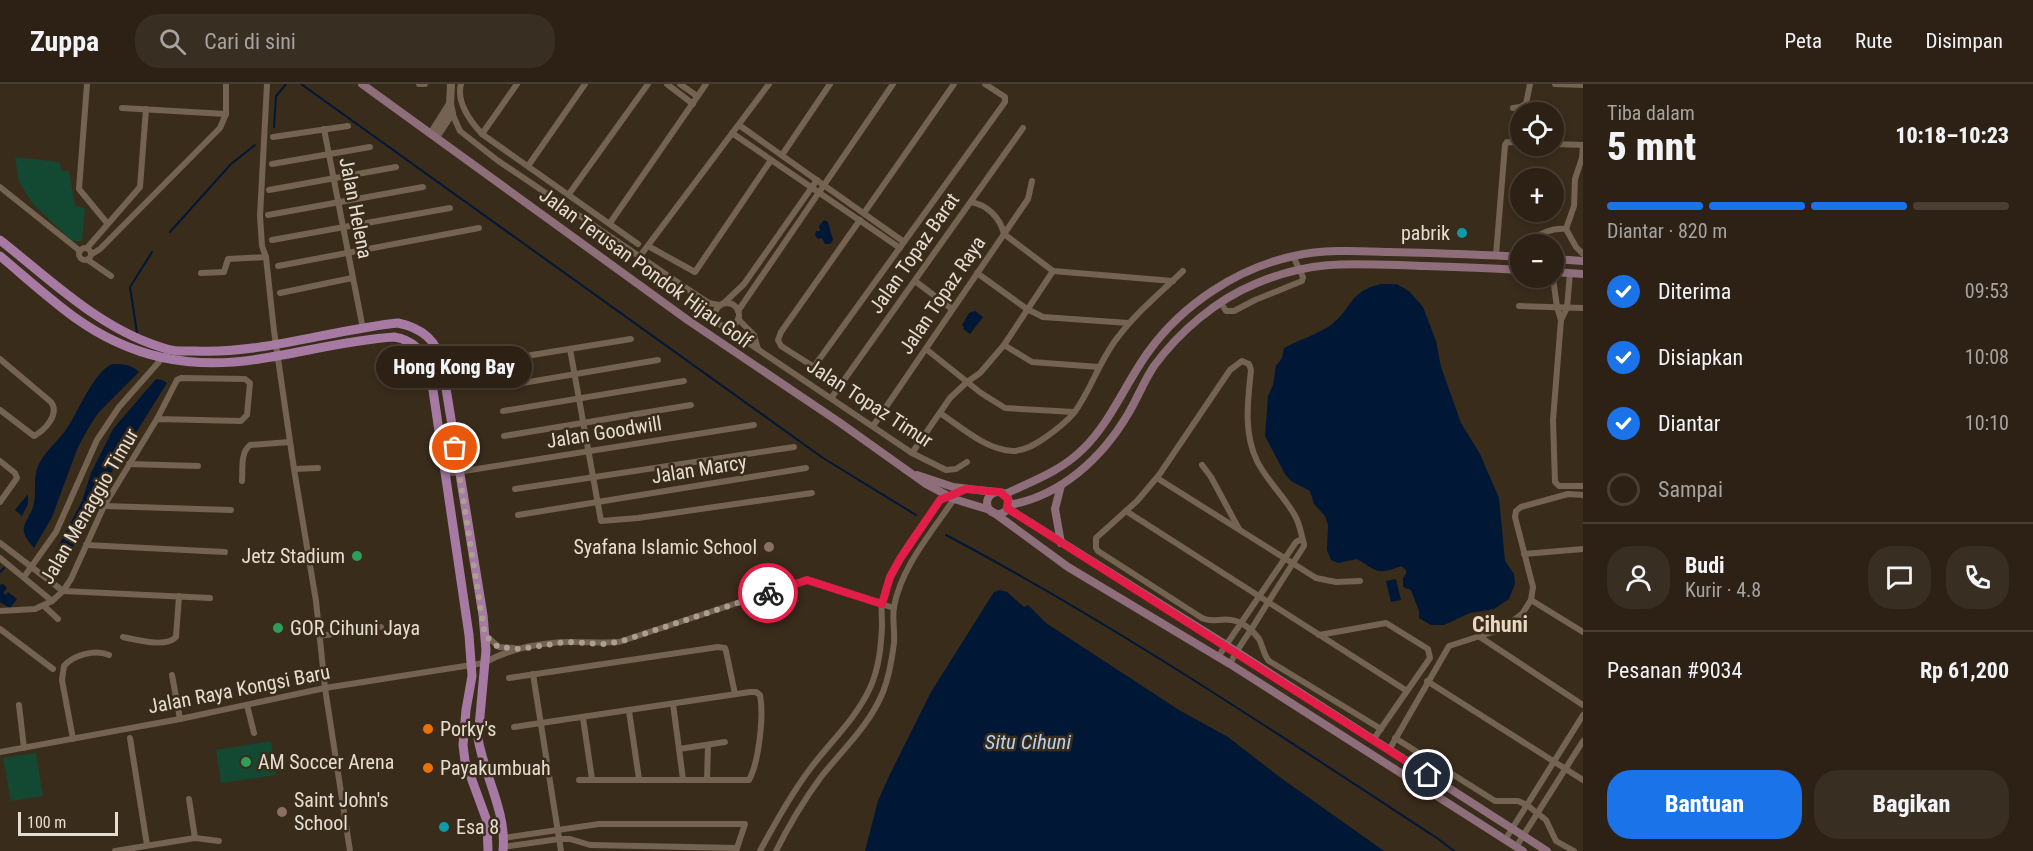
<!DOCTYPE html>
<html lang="id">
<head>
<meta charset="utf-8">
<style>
  body { margin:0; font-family:"Roboto Condensed",sans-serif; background:#382e22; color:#f1f3f6; height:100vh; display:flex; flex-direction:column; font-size:22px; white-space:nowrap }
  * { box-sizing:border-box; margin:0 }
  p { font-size:20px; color:#a6a3a0 }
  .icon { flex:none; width:33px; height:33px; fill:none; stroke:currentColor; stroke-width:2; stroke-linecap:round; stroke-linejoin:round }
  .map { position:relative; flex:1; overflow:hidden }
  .panel { display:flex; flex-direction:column; background:#2c2114; width:450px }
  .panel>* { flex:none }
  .fabs { position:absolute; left:1510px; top:18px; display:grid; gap:12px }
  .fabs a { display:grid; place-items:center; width:54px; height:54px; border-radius:50%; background:#2c2114; box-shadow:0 3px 9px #0003,0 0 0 2px #483e34; font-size:30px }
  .scale { position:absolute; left:18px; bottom:15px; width:100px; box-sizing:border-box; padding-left:6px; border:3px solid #e6ddd2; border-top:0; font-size:16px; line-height:21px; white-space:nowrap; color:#e6ddd2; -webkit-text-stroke:4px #3a2c1b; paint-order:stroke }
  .pin { position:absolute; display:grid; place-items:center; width:51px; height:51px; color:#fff; margin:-26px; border:3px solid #fff; border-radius:50%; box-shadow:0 2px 6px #0007 }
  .courier { position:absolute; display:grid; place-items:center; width:60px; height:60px; margin:-30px; border:4px solid #e11d48; border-radius:50%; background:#fff; color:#222; box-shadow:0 2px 8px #0007 }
  .bubble { position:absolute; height:42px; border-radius:21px; background:#2c2114; box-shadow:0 3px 9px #0003,0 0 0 2px #483e34; font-size:20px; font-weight:800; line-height:42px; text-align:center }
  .headline em { font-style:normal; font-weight:800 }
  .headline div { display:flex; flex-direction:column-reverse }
  .headline { display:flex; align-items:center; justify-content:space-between; height:102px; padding:0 24px }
  h1 { font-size:39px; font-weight:800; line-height:45px }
  .bar { display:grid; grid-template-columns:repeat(4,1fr); gap:9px 6px; align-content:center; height:72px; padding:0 24px }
  .bar i { height:8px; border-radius:4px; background:#483e34 }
  .bar .active { background:#1a73e8 }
  .bar p { grid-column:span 4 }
  .line { display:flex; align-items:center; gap:15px; padding:0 24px; border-top:2px solid #483e34 }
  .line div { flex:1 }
  .round { display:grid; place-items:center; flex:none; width:63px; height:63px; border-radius:24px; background:#382e22 }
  ol { padding:0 24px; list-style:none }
  li { display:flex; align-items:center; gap:18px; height:66px }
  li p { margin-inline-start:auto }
  li .icon { padding:6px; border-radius:50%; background:#1a73e8; color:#fff; stroke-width:4 }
  li:last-child { color:#a6a3a0 }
  li i { width:33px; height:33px; border:3px solid #483e34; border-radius:50% }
  .action { display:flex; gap:12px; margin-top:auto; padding:12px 24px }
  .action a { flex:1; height:69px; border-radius:24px; background:#1a73e8; color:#fff; font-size:24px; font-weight:800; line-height:69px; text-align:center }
  .action a+a { background:#382e22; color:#f1f3f6 }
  header { display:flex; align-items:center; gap:36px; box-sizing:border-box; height:84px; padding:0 30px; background:#2c2114; border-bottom:2px solid #483e34 }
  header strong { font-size:28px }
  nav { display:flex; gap:33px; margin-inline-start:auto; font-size:21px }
  .search { width:420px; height:54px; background:#382e22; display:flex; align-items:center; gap:15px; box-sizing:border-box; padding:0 21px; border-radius:24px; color:#a6a3a0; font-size:22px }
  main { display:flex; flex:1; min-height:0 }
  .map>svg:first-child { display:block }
  .green { fill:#134832 }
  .water { fill:#001735 }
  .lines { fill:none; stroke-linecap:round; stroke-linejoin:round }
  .stream { stroke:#001735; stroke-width:2 }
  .minor { stroke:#736350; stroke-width:6 }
  .tertiary { stroke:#736350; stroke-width:8 }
  .secondary { stroke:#8d6e7a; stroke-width:8 }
  .primary { stroke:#a77aa4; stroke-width:9 }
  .done { stroke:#aa9f92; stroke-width:6; stroke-dasharray:0 10.8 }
  .route { stroke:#e11d48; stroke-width:8 }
  .culture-dot { fill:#0f9aa8; stroke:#3a2c1b; stroke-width:2 }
  .education-dot { fill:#8d6e63; stroke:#3a2c1b; stroke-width:2 }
  .leisure-dot { fill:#2e9e5b; stroke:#3a2c1b; stroke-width:2 }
  .food-dot { fill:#e8710a; stroke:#3a2c1b; stroke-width:2 }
  .labels { text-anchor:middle; stroke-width:5; stroke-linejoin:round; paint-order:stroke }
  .street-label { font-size:20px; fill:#e6ddd2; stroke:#3a2c1b }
  .poi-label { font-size:20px; fill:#e6ddd2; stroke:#3a2c1b; text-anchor:start }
  .water-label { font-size:21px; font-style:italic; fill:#b4d0f3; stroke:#3a2c1b }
  .quarter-label { font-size:22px; font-weight:bold; fill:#e9d7c1; stroke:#3a2c1b }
</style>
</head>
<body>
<header>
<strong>Zuppa</strong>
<div class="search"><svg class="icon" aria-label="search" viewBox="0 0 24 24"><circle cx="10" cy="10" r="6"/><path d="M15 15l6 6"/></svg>Cari di sini</div>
<nav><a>Peta</a><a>Rute</a><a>Disimpan</a></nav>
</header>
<main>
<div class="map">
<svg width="1583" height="767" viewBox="0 0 1583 767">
  <rect width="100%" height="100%" fill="#3a2c1b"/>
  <g class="green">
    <path d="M15 73 59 78 62 87H69L75 122 85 124 82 157H72L33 120 19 98Z"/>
    <path d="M271 657 276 691 221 699 216 666Z"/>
    <path d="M36 669 43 712 11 717 3 674Z"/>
  </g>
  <g class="water">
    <path d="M824 136 828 138 833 156 830 160H825L822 154 818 155 815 151 816 147H820L819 142Z"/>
    <path d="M1381 200H1397L1410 208 1423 223 1436 257 1441 283 1461 339 1480 370 1499 414 1505 477 1514 490 1515 500 1509 515 1494 525 1470 529 1444 541H1431L1419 534V527L1411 506 1403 503V494L1406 490V486L1401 482C1378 491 1378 488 1357 475L1338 479 1331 476 1327 466 1328 441 1325 432 1314 420 1310 407 1291 397 1285 390 1265 352 1268 312 1273 301 1276 282 1282 274 1284 264C1299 256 1318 250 1331 241 1353 224 1349 207 1381 200Z"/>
    <path d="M975 227 983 233 970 250 963 245 964 243 962 241 969 229Z"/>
    <path d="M112 280C122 280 131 280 139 288L98 329 88 345 78 363 52 433 34 464C31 460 25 454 24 448 22 440 31 431 33 423 37 410 33 397 37 385 42 369 58 358 67 344 80 325 93 289 112 280Z"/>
    <path d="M156 295 162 296 167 299 99 408 64 482 57 485 49 480 82 417 91 389 113 345Z"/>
    <path d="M28 410V420L22 432 15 426Z"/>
    <path d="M1396 495 1401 516 1391 518 1386 497Z"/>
    <path d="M3 500 7 504 3 509 6 511 8 508 17 515 10 524 0 518V501Z"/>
    <path d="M1000 506 1007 508 1024 523 1028 521 1046 539 1179 626 1228 653 1281 694 1384 767H865L878 717 890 690 931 608 994 508Z"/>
  </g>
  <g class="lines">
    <g class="stream">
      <path d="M301 0 823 374 916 431"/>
      <path d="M274 43 276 12 286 0"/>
      <path d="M170 148 231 80 255 61"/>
      <path d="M137 249 130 203 152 168"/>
      <path d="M946 451C1116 541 1276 649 1437 754L1454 767"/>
      <path d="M0 488 4 484"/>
    </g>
    <g class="minor">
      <path d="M87 0 79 105 107 139"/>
      <path d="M267 0 260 132 262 162 266 173 274 247 294 385 316 517 325 604 350 767"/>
      <path d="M419 0H425"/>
      <path d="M461 0C456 18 470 37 482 50L638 160"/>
      <path d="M667 0 693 20"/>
      <path d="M680 0 697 12"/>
      <path d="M1555 0 1583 1"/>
      <path d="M122 24 226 30"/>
      <path d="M1513 24 1520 23 1526 20 1530 0"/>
      <path d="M452 29 460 47 497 76 698 212 709 219 719 221"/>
      <path d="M739 41 904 158"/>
      <path d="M324 45 363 245"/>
      <path d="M732 49 900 164"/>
      <path d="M482 50 517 0"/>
      <path d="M273 53 348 42"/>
      <path d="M1554 60 1583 61"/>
      <path d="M782 71 830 0"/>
      <path d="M272 80 370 63"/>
      <path d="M528 82 585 0"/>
      <path d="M0 103 80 167"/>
      <path d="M269 106 396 83"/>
      <path d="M569 110 648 0"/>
      <path d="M971 118C987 121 1000 133 1004 150L1053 187 1173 197"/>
      <path d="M864 129 954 0"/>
      <path d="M268 131 423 103"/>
      <path d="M610 139 706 0"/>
      <path d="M1566 145 1574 122 1575 95 1582 74 1583 61"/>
      <path d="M272 156 450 124"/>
      <path d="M1529 160C1538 149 1552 144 1566 145L1576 163 1583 170"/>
      <path d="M648 162 695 188 771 76"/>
      <circle cx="85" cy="170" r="6"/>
      <path d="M87 164 140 103 146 25"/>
      <path d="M92 170 100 165 220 44 226 30V0"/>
      <path d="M1496 171 1505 61 1507 58 1521 59"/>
      <path d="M640 172 769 0"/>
      <path d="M88 176 111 192"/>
      <path d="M278 182 479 144"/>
      <path d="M201 189 224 188 228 175 266 173"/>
      <path d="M977 189 1027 225 1043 233 1129 239"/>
      <path d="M1570 189 1567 224 1561 236 1553 336 1555 398 1559 402H1583"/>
      <path d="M1553 194 1557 223 1561 236"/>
      <path d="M915 197 952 225"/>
      <path d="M280 209 352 194"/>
      <circle cx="727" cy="231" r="12"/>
      <path d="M724 219 744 200 817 96"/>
      <path d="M1221 219 1226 227H1234L1255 216 1302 197 1303 193 1293 172"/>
      <path d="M1519 222 1583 224"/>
      <path d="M738 227 893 0"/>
      <path d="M738 235 754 251 758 265"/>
      <path d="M731 243 750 260 912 369 946 386 956 385 967 378"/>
      <path d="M1004 261 1032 278 1099 283"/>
      <path d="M570 265 601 437 638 434 812 409"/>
      <path d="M926 265 981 309 1005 324 1074 328"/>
      <path d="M0 275 51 318C60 330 45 346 34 352L0 326"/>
      <path d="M495 277 631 255"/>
      <path d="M813 284 1005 18V13L985 0"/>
      <path d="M833 295 781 262 778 256 781 248 860 136"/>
      <path d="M499 303 658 276"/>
      <path d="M832 313 1023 44"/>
      <path d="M503 327 684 297"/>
      <path d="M940 329C961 343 986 366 1013 367 1025 367 1036 360 1046 353 1056 346 1066 338 1074 329 1091 306 1100 275 1118 253 1137 228 1160 209 1183 187"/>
      <path d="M873 342 1028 115 1032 97"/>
      <path d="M504 352 691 321"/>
      <path d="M912 369 950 314 967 298 980 289 1004 261 1053 187"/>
      <path d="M0 377 15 389 17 394 0 418"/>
      <path d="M129 380 198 382"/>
      <path d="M1202 381 1211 393 1239 445"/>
      <path d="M294 385 318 384"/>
      <path d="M445 390 754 341"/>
      <path d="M1157 394 1316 494 1336 498 1360 497"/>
      <path d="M242 397C243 385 240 369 250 361L290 358"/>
      <path d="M515 405 794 363"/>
      <path d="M104 422 231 426"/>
      <path d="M1126 427 1407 607"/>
      <path d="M518 431 806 384"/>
      <path d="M0 459 63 507 210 514"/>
      <path d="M86 461 225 468"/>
      <path d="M1524 470 1583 465"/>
      <path d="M0 474 52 517"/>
      <path d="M24 493 56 448 97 356 119 323 165 271"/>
      <path d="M1531 516 1583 548"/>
      <path d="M44 522 58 535"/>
      <path d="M0 527 35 525 52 517 63 507 71 495 104 422 157 335 177 296 181 294 245 295 250 299 247 331 241 337 157 335"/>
      <path d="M0 545 53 585"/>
      <path d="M485 551 499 563 514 564"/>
      <path d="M1319 551 1386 539 1428 565 1430 574 1373 656"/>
      <path d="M319 552 381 543"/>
      <path d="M123 553C137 556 166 564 176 553L179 512"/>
      <path d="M1480 553 1583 621"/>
      <path d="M1218 573 1296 458 1302 455"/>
      <path d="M1230 580C1236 568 1243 557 1251 546 1268 518 1286 490 1304 462V460C1301 450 1300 439 1294 430 1283 411 1267 397 1257 377 1243 348 1248 316 1251 286L1249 280 1242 277 1230 286 1159 391 1137 417 1096 454V464L1098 467 1202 534C1212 539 1220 534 1231 536 1241 537 1253 546 1259 555 1263 562 1263 570 1269 577L1381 645"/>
      <path d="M533 590 561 767"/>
      <path d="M172 591 180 635"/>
      <path d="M509 594 718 563 725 564 726 567 735 610"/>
      <path d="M1427 597 1583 696"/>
      <path d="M673 620 683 695"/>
      <path d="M19 621 24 664"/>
      <path d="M247 621 254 649"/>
      <path d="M629 627 639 695"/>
      <path d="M583 634 592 695"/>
      <path d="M514 643 750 608H756L760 611C764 631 759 678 749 696H579"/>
      <path d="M130 654 147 761"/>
      <path d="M1395 654 1495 717H1518L1527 721 1546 736 1556 757 1574 767"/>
      <path d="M73 655 62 596 64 582C73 571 95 565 109 571"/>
      <path d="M679 665 725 658"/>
      <path d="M1389 666 1449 562 1502 545 1522 530 1531 516 1533 503 1515 433 1516 427 1521 423 1568 410 1583 411"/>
      <path d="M0 668 180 635 325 604 484 579C510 564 546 557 576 558 591 558 604 559 619 558L807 496 894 524"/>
      <path d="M707 696 708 661"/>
      <path d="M189 715 195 754"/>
      <path d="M503 754 599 740H745L736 767"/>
      <path d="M1505 756 1583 631"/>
      <path d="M503 763 559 755H570L590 761 737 764"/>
      <path d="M1516 763 1583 657"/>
      <path d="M115 767 195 754 219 757"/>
      <path d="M760 767C775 739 791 710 810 685 831 657 855 636 870 604 879 584 881 563 882 542 882 534 881 526 882 519 889 480 918 448 940 416L948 413"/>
      <path d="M776 767C789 741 804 716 821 693 843 665 869 642 883 608 889 593 892 575 894 559 895 547 892 534 894 523 901 483 932 448 954 415"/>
    </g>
    <g class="tertiary">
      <path d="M431 50 450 20"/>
      <path d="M436 53 452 29 450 20 451 0"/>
    </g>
    <g class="secondary">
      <path d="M362 0 689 237 839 338 926 400 954 415 990 426"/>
      <path d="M1554 175 1583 177"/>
      <path d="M1554 188 1583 190"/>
      <path d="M917 391 953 403 994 408"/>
      <circle cx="998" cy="419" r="11"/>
      <path d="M1005 410C1033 397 1061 387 1083 365 1111 338 1126 298 1149 267 1183 220 1238 184 1294 172 1325 165 1358 167 1389 168 1433 169 1477 170 1521 173"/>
      <path d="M1009 421C1061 412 1102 374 1128 330 1137 315 1144 297 1154 282 1179 248 1216 216 1255 200 1315 174 1358 180 1421 182 1454 183 1488 184 1521 186"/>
      <path d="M1007 424 1226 561 1547 767"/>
      <path d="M993 428 1068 483 1230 580 1523 767"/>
      <path d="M1061 459 1055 425 1061 401"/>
    </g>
    <g class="primary">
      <path d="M0 156C52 197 102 247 167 265 176 268 186 267 195 267 264 270 330 246 398 239 422 244 437 256 442 280L483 531 486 566 478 654C484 692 507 728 503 767"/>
      <path d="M0 172C24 192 48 214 74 233 131 274 191 286 259 275 304 268 349 256 394 253 414 256 424 268 430 286L469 551 472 592 466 626 463 661 465 677 487 737 488 767"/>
    </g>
  </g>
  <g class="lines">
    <path class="done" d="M455 364 485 551 498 563 520 565 566 558 603 560 619 558 768 509"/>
    <path class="route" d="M768 509 807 496 882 520 890 493 900 475 940 416 966 405 1000 408 1008 415 1007 424 1428 691"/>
  </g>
  <g class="culture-dot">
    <circle cx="1462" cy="149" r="6"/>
    <circle cx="444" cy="743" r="6"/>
  </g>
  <g class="education-dot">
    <circle cx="769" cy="463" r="6"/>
    <circle cx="282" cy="728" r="6"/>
  </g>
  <g class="leisure-dot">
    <circle cx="357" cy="472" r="6"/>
    <circle cx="278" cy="544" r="6"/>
    <circle cx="246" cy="678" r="6"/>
  </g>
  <g class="food-dot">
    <circle cx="428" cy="645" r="6"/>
    <circle cx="428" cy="684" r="6"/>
  </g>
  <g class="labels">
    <g class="street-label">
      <text transform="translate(356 124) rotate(79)" y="7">Jalan Helena</text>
      <text transform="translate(914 169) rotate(-55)" y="7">Jalan Topaz Barat</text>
      <text transform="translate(646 184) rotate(36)" y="7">Jalan Terusan Pondok Hijau Golf</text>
      <text transform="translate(942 211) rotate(-56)" y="7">Jalan Topaz Raya</text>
      <text transform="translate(870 319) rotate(33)" y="7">Jalan Topaz Timur</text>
      <text transform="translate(604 348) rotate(-9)" y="7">Jalan Goodwill</text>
      <text transform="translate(699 385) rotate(-9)" y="7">Jalan Marcy</text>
      <text transform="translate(89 422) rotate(-60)" y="7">Jalan Menaggio Timur</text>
      <text transform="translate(239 605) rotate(-11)" y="7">Jalan Raya Kongsi Baru</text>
    </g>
    <g class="poi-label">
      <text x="1450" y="156" text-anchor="end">pabrik</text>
      <text x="757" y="470" text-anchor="end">Syafana Islamic School</text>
      <text x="345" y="479" text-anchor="end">Jetz Stadium</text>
      <text x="290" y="551">GOR Cihuni Jaya</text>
      <text x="440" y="652">Porky's</text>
      <text x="258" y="685">AM Soccer Arena</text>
      <text x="440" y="691">Payakumbuah</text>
      <text x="294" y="723">Saint John's<tspan x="294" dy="23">School</tspan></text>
      <text x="456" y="750">Esa 8</text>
    </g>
    <g class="water-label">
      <text x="1028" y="665">Situ Cihuni</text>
    </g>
    <g class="quarter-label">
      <text x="1500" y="548">Cihuni</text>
    </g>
  </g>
</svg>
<div class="fabs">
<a><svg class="icon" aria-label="locate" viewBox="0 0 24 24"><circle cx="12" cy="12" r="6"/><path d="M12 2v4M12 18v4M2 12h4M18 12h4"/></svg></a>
<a>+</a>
<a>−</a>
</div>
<div class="scale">100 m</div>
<div class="pin" style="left:455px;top:364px;background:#ea580c"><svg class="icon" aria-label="bag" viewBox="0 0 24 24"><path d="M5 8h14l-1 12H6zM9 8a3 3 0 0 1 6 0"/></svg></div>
<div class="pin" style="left:1428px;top:691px;background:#1f2937"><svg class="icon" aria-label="home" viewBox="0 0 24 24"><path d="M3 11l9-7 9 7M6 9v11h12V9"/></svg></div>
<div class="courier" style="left:768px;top:509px"><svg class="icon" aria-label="bike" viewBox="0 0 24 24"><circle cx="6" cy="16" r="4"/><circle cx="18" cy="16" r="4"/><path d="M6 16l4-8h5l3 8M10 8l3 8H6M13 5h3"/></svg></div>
<div class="bubble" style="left:376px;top:262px;width:156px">Hong Kong Bay</div>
</div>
<section class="panel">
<div class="headline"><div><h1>5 mnt</h1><p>Tiba dalam</p></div><em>10:18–10:23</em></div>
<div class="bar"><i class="active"></i><i class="active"></i><i class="active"></i><i></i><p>Diantar · 820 m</p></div>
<ol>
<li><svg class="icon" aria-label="check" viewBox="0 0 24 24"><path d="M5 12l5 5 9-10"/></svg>Diterima<p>09:53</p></li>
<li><svg class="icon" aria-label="check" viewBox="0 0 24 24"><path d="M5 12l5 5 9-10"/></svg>Disiapkan<p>10:08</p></li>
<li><svg class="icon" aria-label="check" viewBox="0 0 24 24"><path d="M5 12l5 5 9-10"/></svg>Diantar<p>10:10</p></li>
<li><i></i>Sampai</li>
</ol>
<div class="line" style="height:108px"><a class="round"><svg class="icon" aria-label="person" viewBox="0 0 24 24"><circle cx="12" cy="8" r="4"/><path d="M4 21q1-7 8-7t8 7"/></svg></a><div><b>Budi</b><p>Kurir · 4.8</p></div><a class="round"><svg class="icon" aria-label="chat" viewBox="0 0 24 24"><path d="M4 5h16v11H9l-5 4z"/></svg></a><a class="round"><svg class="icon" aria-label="phone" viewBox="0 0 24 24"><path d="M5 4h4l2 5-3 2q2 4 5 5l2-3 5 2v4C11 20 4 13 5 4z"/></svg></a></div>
<div class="line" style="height:78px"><div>Pesanan #9034</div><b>Rp 61,200</b></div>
<div class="action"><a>Bantuan</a><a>Bagikan</a></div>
</section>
</main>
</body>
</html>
